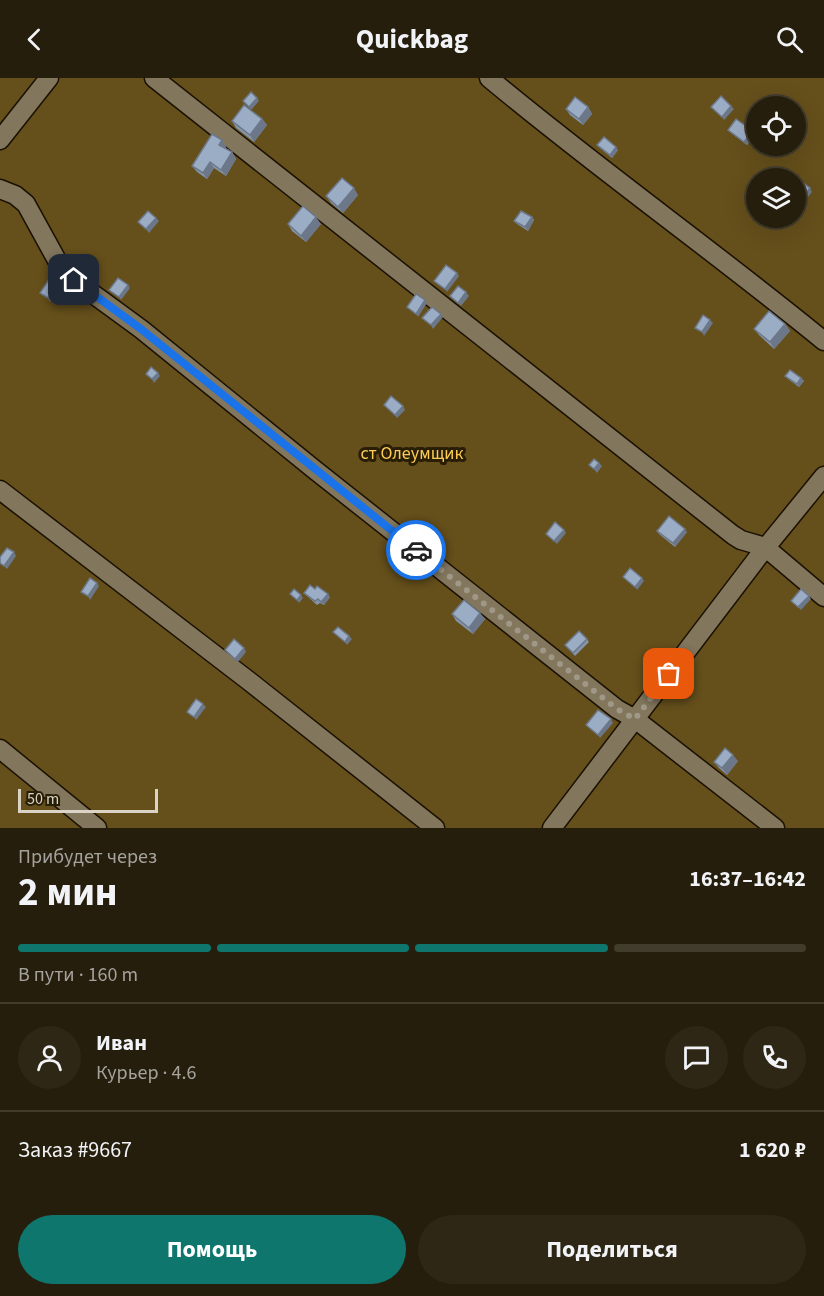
<!DOCTYPE html>
<html lang="ru">
<head>
<meta charset="utf-8">
<style>
  body { margin:0; font-family:"Source Sans 3",sans-serif; background:#2e2715; color:#f1f3f6; height:100vh; display:flex; flex-direction:column; font-size:22px; white-space:nowrap }
  * { box-sizing:border-box; margin:0 }
  p { font-size:20px; color:#a4a29d }
  .icon { flex:none; width:33px; height:33px; fill:none; stroke:currentColor; stroke-width:2; stroke-linecap:round; stroke-linejoin:round }
  .map { position:relative; height:750px; overflow:hidden }
  .drawer { display:flex; flex-direction:column; background:#261e0c; flex:1 }
  .drawer>* { flex:none }
  .fabs { position:absolute; left:746px; top:18px; display:grid; gap:12px }
  .fabs a { display:grid; place-items:center; width:60px; height:60px; border-radius:50%; background:#261e0c; box-shadow:0 6px 24px #0002,0 0 0 2px #423c2d; font-size:30px }
  .scale { position:absolute; left:18px; bottom:15px; width:140px; box-sizing:border-box; padding-left:6px; border:3px solid #dbd4c6; border-top:0; font-size:16px; line-height:21px; white-space:nowrap; color:#dbd4c6; -webkit-text-stroke:4px #281e06; paint-order:stroke }
  .pin { position:absolute; display:grid; place-items:center; width:51px; height:51px; color:#fff; margin:-26px; border-radius:12px; box-shadow:0 3px 9px #0006 }
  .courier { position:absolute; display:grid; place-items:center; width:60px; height:60px; margin:-30px; border:4px solid #1a73e8; border-radius:50%; background:#fff; color:#222; box-shadow:0 2px 8px #0007 }
  .headline em { font-style:normal; font-weight:700 }
  .headline div { display:flex; flex-direction:column-reverse }
  .headline { display:flex; align-items:center; justify-content:space-between; height:102px; padding:0 18px }
  h1 { font-size:39px; font-weight:700; line-height:45px }
  .bar { display:grid; grid-template-columns:repeat(4,1fr); gap:9px 6px; align-content:center; height:72px; padding:0 18px }
  .bar i { height:8px; border-radius:4px; background:#423c2d }
  .bar .selected { background:#0f766e }
  .bar p { grid-column:span 4 }
  .line { display:flex; align-items:center; gap:15px; padding:0 18px; border-top:2px solid #423c2d }
  .line div { flex:1 }
  .round { display:grid; place-items:center; flex:none; width:63px; height:63px; border-radius:32px; background:#2e2715 }
  .button { display:flex; gap:12px; margin-top:auto; padding:12px 18px }
  .button a { flex:1; height:69px; border-radius:36px; background:#0f766e; color:#fff; font-size:24px; font-weight:700; line-height:69px; text-align:center }
  .button a+a { background:#2e2715; color:#f1f3f6 }
  header { display:flex; justify-content:space-between; align-items:center; height:78px; padding:0 18px; background:#261e0c; font-size:27px; font-weight:700 }
  .map>svg:first-child { display:block }
  .green { fill:#654f1b; fill-rule:evenodd }
  .lines { fill:none; stroke-linecap:round; stroke-linejoin:round }
  .minor-casing { stroke:#1a1000; stroke-width:21 }
  .minor { stroke:#82765d; stroke-width:18 }
  .wall { fill:#8594a9 }
  .shaded-wall { fill:#6c788a }
  .building { fill:#9bacc5; stroke:#6c788a; stroke-width:1.5 }
  .done { stroke:#a09886; stroke-width:6; stroke-dasharray:0 10.8 }
  .route { stroke:#1a73e8; stroke-width:8 }
  .labels { text-anchor:middle; stroke-width:6; stroke-linejoin:round; paint-order:stroke }
  .park-label { font-size:18px; fill:#fdcb55; stroke:#281e06 }
</style>
</head>
<body>
<header><svg class="icon" aria-label="back" viewBox="0 0 24 24"><path d="M15 5l-7 7 7 7"/></svg>Quickbag<svg class="icon" aria-label="search" viewBox="0 0 24 24"><circle cx="10" cy="10" r="6"/><path d="M15 15l6 6"/></svg></header>
<div class="map">
<svg width="824" height="750" viewBox="0 0 824 750">
  <rect width="100%" height="100%" fill="#322810"/>
  <path class="green" d="M0 0H824V750H0ZM756 28H795V68H756ZM756 100H795V140H756Z"/>
  <g class="lines">
    <g class="minor-casing">
      <g id="minor">
        <path d="M154 0 733 457 741 462 765 469 824 519"/>
        <path d="M489 0C598 91 714 173 824 263"/>
        <path d="M0 62 49 0"/>
        <path d="M0 111 15 117 26 126 59 186 74 202 141 251 315 392 617 631 635 641 775 750"/>
        <path d="M0 412 249 603 435 750"/>
        <path d="M0 671 97 750"/>
        <path d="M552 750 762 474 824 398"/>
      </g>
    </g>
    <use href="#minor" class="minor"/>
  </g>
  <g class="wall">
    <path d="M588 29 592 36 583 47 570 37 566 31Z"/>
    <path d="M262 41 267 47 254 64 236 50 232 43Z"/>
    <path d="M728 52 755 56 747 67 731 55Z"/>
    <path d="M222 62 226 69 225 70 232 74 236 81 226 98 214 90 207 101 197 94 192 88Z"/>
    <path d="M597 67 618 72 612 80 600 70Z"/>
    <path d="M358 117 343 135 331 125 326 118Z"/>
    <path d="M532 139 534 142 528 153 517 146 514 143Z"/>
    <path d="M288 146H321L306 164 292 153Z"/>
    <path d="M785 246 790 253 774 271 759 257 754 251Z"/>
    <path d="M785 298 801 300 804 303 799 309 788 301Z"/>
    <path d="M657 453 687 454 675 469 659 456Z"/>
    <path d="M304 515 330 519 324 527 320 525 317 527 307 518Z"/>
    <path d="M480 535 485 541 473 556 456 543 452 536Z"/>
    <path d="M587 561 589 564 575 578 565 567Z"/>
    <path d="M738 683 727 697 719 690 714 684Z"/>
  </g>
  <g class="shaded-wall">
    <path d="M257 20 259 23 251 32 249 29Z"/>
    <path d="M731 28 734 31 724 42 722 39Z"/>
    <path d="M588 29 592 36 583 47 579 41Z"/>
    <path d="M262 41 267 47 254 64 250 57Z"/>
    <path d="M753 53 755 56 747 67 744 64Z"/>
    <path d="M222 62 226 69 224 73 219 67Z"/>
    <path d="M616 69 618 72 612 80 610 77Z"/>
    <path d="M232 74 236 81 226 98 221 92Z"/>
    <path d="M210 84 214 90 207 101 203 95Z"/>
    <path d="M354 110 358 117 343 135 338 129Z"/>
    <path d="M810 110 812 114 799 130 797 127Z"/>
    <path d="M316 139 321 146 306 164 301 158Z"/>
    <path d="M532 139 534 142 528 153 525 149Z"/>
    <path d="M156 140 159 143 149 155 146 151Z"/>
    <path d="M457 195 459 198 447 214 445 211Z"/>
    <path d="M128 207 130 210 121 222 119 219Z"/>
    <path d="M56 208 58 212 50 224 48 220Z"/>
    <path d="M466 214 469 218 461 228 458 225Z"/>
    <path d="M425 222 427 225 418 239 416 236Z"/>
    <path d="M441 236 443 239 433 251 431 247Z"/>
    <path d="M710 242 713 245 704 258 702 254Z"/>
    <path d="M785 246 790 253 774 271 770 264Z"/>
    <path d="M158 295 160 298 154 305 152 301Z"/>
    <path d="M801 300 804 303 799 309 797 306Z"/>
    <path d="M403 328 405 332 397 340 395 337Z"/>
    <path d="M599 385 602 388 597 395 594 391Z"/>
    <path d="M685 451 687 454 675 469 673 465Z"/>
    <path d="M564 452 566 455 557 466 554 463Z"/>
    <path d="M14 474 16 478 7 491 4 488Z"/>
    <path d="M642 500 644 503 637 512 635 509Z"/>
    <path d="M97 505 99 508 90 522 88 518Z"/>
    <path d="M328 516 330 519 324 527 321 524Z"/>
    <path d="M301 517 303 520 299 525 297 522Z"/>
    <path d="M809 518 811 521 801 532 798 529Z"/>
    <path d="M480 535 485 541 473 556 469 550Z"/>
    <path d="M349 558 352 561 347 567 345 564Z"/>
    <path d="M244 570 246 574 238 584 235 581Z"/>
    <path d="M203 626 206 629 196 642 194 639Z"/>
    <path d="M611 641 613 645 600 660 598 657Z"/>
    <path d="M733 677 738 683 727 697 722 690Z"/>
  </g>
  <g class="building">
    <path d="M251 14 257 20 249 29 243 23Z"/>
    <path d="M721 18 731 28 722 39 711 29Z"/>
    <path d="M575 19 588 29 579 41 566 31Z"/>
    <path d="M244 27 262 41 250 57 232 43Z"/>
    <path d="M736 41 753 53 744 64 728 52Z"/>
    <path d="M212 56 222 62 219 67 232 74 221 92 210 84 203 95 192 88Z"/>
    <path d="M604 59 616 69 610 77 597 67Z"/>
    <path d="M342 100 354 110 338 129 326 118Z"/>
    <path d="M798 101 810 110 797 127 795 126V105Z"/>
    <path d="M303 128 316 139 301 158 288 146Z"/>
    <path d="M148 133 156 140 146 151 138 144Z"/>
    <path d="M521 133 532 139 525 149 514 143Z"/>
    <path d="M446 187 457 195 445 211 434 203Z"/>
    <path d="M118 200 128 207 119 219 109 212Z"/>
    <path d="M48 203 56 208 48 220 40 215Z"/>
    <path d="M458 208 466 214 458 225 450 218Z"/>
    <path d="M416 216 425 222 416 236 407 229Z"/>
    <path d="M432 229 441 236 431 247 422 240Z"/>
    <path d="M769 233 785 246 770 264 754 251Z"/>
    <path d="M703 237 710 242 702 254 695 250Z"/>
    <path d="M151 289 158 295 152 301 146 296Z"/>
    <path d="M790 292 801 300 797 306 785 298Z"/>
    <path d="M391 318 403 328 395 337 384 327Z"/>
    <path d="M594 381 599 385 594 391 589 387Z"/>
    <path d="M669 438 685 451 673 465 657 453Z"/>
    <path d="M555 444 564 452 554 463 546 456Z"/>
    <path d="M7 470 14 474 4 488 0 485V479Z"/>
    <path d="M630 490 642 500 635 509 623 499Z"/>
    <path d="M90 500 97 505 88 518 81 514Z"/>
    <path d="M310 507 315 511 317 508 328 516 321 524 318 521 315 523 304 515Z"/>
    <path d="M294 511 301 517 297 522 290 516Z"/>
    <path d="M801 511 809 518 798 529 791 523Z"/>
    <path d="M464 522 480 535 469 550 452 536Z"/>
    <path d="M338 549 349 558 345 564 333 554Z"/>
    <path d="M579 553 587 561 573 575 565 567Z"/>
    <path d="M234 561 244 570 235 581 225 572Z"/>
    <path d="M196 621 203 626 194 639 187 634Z"/>
    <path d="M598 632 611 641 598 657 586 647Z"/>
    <path d="M725 670 733 677 722 690 714 684Z"/>
  </g>
  <g class="lines">
    <path class="done" d="M416 472 617 631 635 641 669 596"/>
    <path class="route" d="M74 202 141 251 416 472"/>
  </g>
  <g class="labels">
    <g class="park-label">
      <text x="412" y="381">ст Олеумщик</text>
    </g>
  </g>
</svg>
<div class="fabs">
<a><svg class="icon" aria-label="locate" viewBox="0 0 24 24"><circle cx="12" cy="12" r="6"/><path d="M12 2v4M12 18v4M2 12h4M18 12h4"/></svg></a>
<a><svg class="icon" aria-label="layers" viewBox="0 0 24 24"><path d="M12 4l9 5-9 5-9-5zM3 14l9 5 9-5"/></svg></a>
</div>
<div class="scale">50 m</div>
<div class="pin" style="left:669px;top:596px;background:#ea580c"><svg class="icon" aria-label="bag" viewBox="0 0 24 24"><path d="M5 8h14l-1 12H6zM9 8a3 3 0 0 1 6 0"/></svg></div>
<div class="pin" style="left:74px;top:202px;background:#1f2937"><svg class="icon" aria-label="home" viewBox="0 0 24 24"><path d="M3 11l9-7 9 7M6 9v11h12V9"/></svg></div>
<div class="courier" style="left:416px;top:472px"><svg class="icon" aria-label="car" viewBox="0 0 24 24"><path d="M5 17H2v-5l4-1 3-4h7l3 4 3 1v5h-3M9 17h6M6 11h13"/><circle cx="7" cy="17" r="2"/><circle cx="17" cy="17" r="2"/></svg></div>
</div>
<section class="drawer">
<div class="headline"><div><h1>2 мин</h1><p>Прибудет через</p></div><em>16:37–16:42</em></div>
<div class="bar"><i class="selected"></i><i class="selected"></i><i class="selected"></i><i></i><p>В пути · 160 m</p></div>
<div class="line" style="height:108px"><a class="round"><svg class="icon" aria-label="person" viewBox="0 0 24 24"><circle cx="12" cy="8" r="4"/><path d="M4 21q1-7 8-7t8 7"/></svg></a><div><b>Иван</b><p>Курьер · 4.6</p></div><a class="round"><svg class="icon" aria-label="chat" viewBox="0 0 24 24"><path d="M4 5h16v11H9l-5 4z"/></svg></a><a class="round"><svg class="icon" aria-label="phone" viewBox="0 0 24 24"><path d="M5 4h4l2 5-3 2q2 4 5 5l2-3 5 2v4C11 20 4 13 5 4z"/></svg></a></div>
<div class="line" style="height:78px"><div>Заказ #9667</div><b>1 620 ₽</b></div>
<div class="button"><a>Помощь</a><a>Поделиться</a></div>
</section>
</body>
</html>
